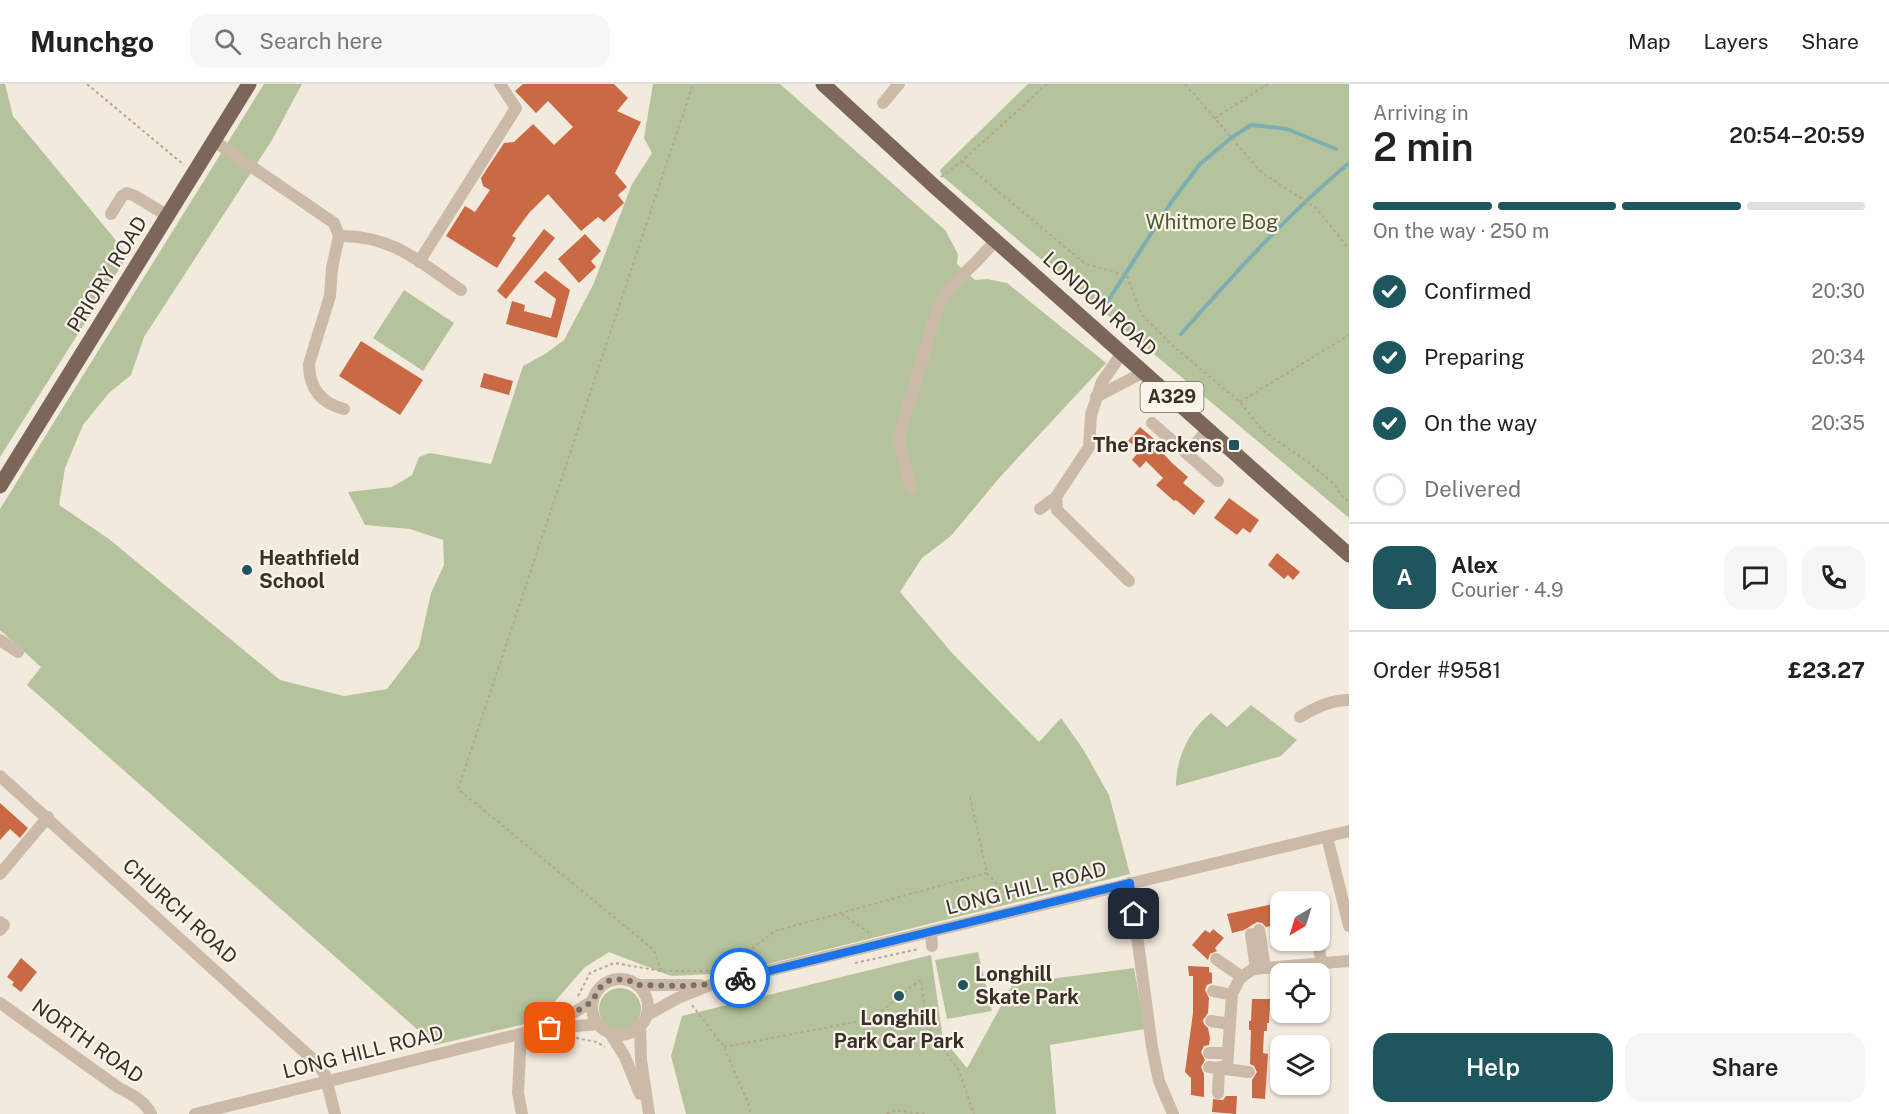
<!DOCTYPE html>
<html lang="en">
<head>
<meta charset="utf-8">
<style>
  body { margin:0; font-family:"Public Sans",sans-serif; background:#f6f6f6; color:#222; height:100vh; display:flex; flex-direction:column; font-size:22px; white-space:nowrap }
  * { box-sizing:border-box; margin:0 }
  p { font-size:20px; color:#767676 }
  .icon { flex:none; width:33px; height:33px; fill:none; stroke:currentColor; stroke-width:2; stroke-linecap:round; stroke-linejoin:round }
  .map { position:relative; flex:1; overflow:hidden }
  .side { display:flex; flex-direction:column; background:#fff; width:540px }
  .side>* { flex:none }
  .needle { width:39px; rotate:218deg }
  .tools { position:absolute; left:1270px; top:807px; display:grid; gap:12px }
  .tools a { display:grid; place-items:center; width:60px; height:60px; border-radius:12px; background:#fff; box-shadow:0 2px 4px #0004; font-size:30px }
  .pin { position:absolute; display:grid; place-items:center; width:51px; height:51px; color:#fff; margin:-26px; border-radius:12px; box-shadow:0 3px 9px #0006 }
  .courier { position:absolute; display:grid; place-items:center; width:60px; height:60px; margin:-30px; border:4px solid #1a73e8; border-radius:50%; background:#fff; color:#222; box-shadow:0 2px 8px #0007 }
  .headline em { font-style:normal; font-weight:600 }
  .headline div { display:flex; flex-direction:column-reverse }
  .headline { display:flex; align-items:center; justify-content:space-between; height:102px; padding:0 24px }
  h1 { font-size:39px; font-weight:600; line-height:45px }
  .bar { display:grid; grid-template-columns:repeat(4,1fr); gap:9px 6px; align-content:center; height:72px; padding:0 24px }
  .bar i { height:8px; border-radius:4px; background:#e0e0e0 }
  .bar .current { background:#1d565d }
  .bar p { grid-column:span 4 }
  .line { display:flex; align-items:center; gap:15px; padding:0 24px; border-top:2px solid #e0e0e0 }
  .line div { flex:1 }
  .round { display:grid; place-items:center; flex:none; width:63px; height:63px; border-radius:18px; background:#f6f6f6 }
  ol { padding:0 24px; list-style:none }
  li { display:flex; align-items:center; gap:18px; height:66px }
  li p { margin-inline-start:auto }
  li .icon { padding:6px; border-radius:50%; background:#1d565d; color:#fff; stroke-width:4 }
  li:last-child { color:#767676 }
  li i { width:33px; height:33px; border:3px solid #e0e0e0; border-radius:50% }
  .cta { display:flex; gap:12px; margin-top:auto; padding:12px 24px }
  .cta a { flex:1; height:69px; border-radius:18px; background:#1d565d; color:#fff; font-size:24px; font-weight:600; line-height:69px; text-align:center }
  .cta a+a { background:#f6f6f6; color:#222 }
  header { display:flex; align-items:center; gap:36px; box-sizing:border-box; height:84px; padding:0 30px; background:#fff; border-bottom:2px solid #e0e0e0 }
  header strong { font-size:28px }
  nav { display:flex; gap:33px; margin-inline-start:auto; font-size:21px }
  .search { width:420px; height:54px; background:#f6f6f6; display:flex; align-items:center; gap:15px; box-sizing:border-box; padding:0 21px; border-radius:18px; color:#767676; font-size:22px }
  main { display:flex; flex:1; min-height:0 }
  .map>svg:first-child { display:block }
  .green { fill:#b5c39d }
  .lines { fill:none; stroke-linecap:round; stroke-linejoin:round }
  .stream { stroke:#7caeb2; stroke-width:4 }
  .building { fill:#ca6a45 }
  .path { stroke:#b8a493; stroke-width:2; stroke-dasharray:3 3; stroke-linecap:butt }
  .minor { stroke:#ccbaa9; stroke-width:12 }
  .major { stroke:#7c665a; stroke-width:15 }
  .done { stroke:#7a7068; stroke-width:6; stroke-dasharray:0 10.8 }
  .route { stroke:#1a73e8; stroke-width:8 }
  .poi-dot { fill:#1d565d; stroke:#fbf4eb; stroke-width:2 }
  .labels { text-anchor:middle; stroke-width:4.5; stroke-linejoin:round; paint-order:stroke }
  .shield { fill:#fbf4eb; stroke:#736a63; stroke-width:1.5 }
  .shield-label { font-size:18px; font-weight:bold; fill:#392f29 }
  .park-label { font-size:20px; fill:#47592c; stroke:#fbf4eb }
  .street-label { font-size:20px; fill:#392f29; stroke:#fbf4eb }
  .poi-label { font-size:20px; font-weight:bold; fill:#392f29; stroke:#fbf4eb; text-anchor:start }
</style>
</head>
<body>
<header>
<strong>Munchgo</strong>
<div class="search"><svg class="icon" aria-label="search" viewBox="0 0 24 24"><circle cx="10" cy="10" r="6"/><path d="M15 15l6 6"/></svg>Search here</div>
<nav><a>Map</a><a>Layers</a><a>Share</a></nav>
</header>
<main>
<div class="map">
<svg width="1349" height="1030" viewBox="0 0 1349 1030">
  <rect width="100%" height="100%" fill="#f3eade"/>
  <g class="green">
    <path d="M0 0H5L13 32 128 171 0 373Z"/>
    <path d="M264 0H302L272 56 144 253 131 291 109 309 83 341 65 384 59 421 109 455 280 596 344 612 387 605 419 563 431 509 444 481 443 456 410 445 365 441 348 408 392 403 412 391 419 373 430 369 491 380 523 282 545 270 564 256 593 201 632 100 652 69 644 54 653 0H780L945 146 958 170 957 180 975 196 987 195 1007 199 1106 279 1001 392 951 452 922 474 900 508 953 570 1039 658 1061 634 1083 665 1109 711 1130 790 732 889 671 892 609 868 584 884 538 937 435 961 27 601 41 583 0 546V425Z"/>
    <path d="M1028 0H1349V434L942 92 940 86Z"/>
    <path d="M404 206 454 239 423 287 373 254Z"/>
    <path d="M1251 621 1297 656 1281 672 1176 702C1176 674 1189 646 1211 629L1227 643Z"/>
    <path d="M978 868 992 927 947 935 935 876Z"/>
    <path d="M931 871 943 955 967 984 1013 900 1134 884 1145 945 1050 961 1056 1030H686L671 972 682 932Z"/>
    <circle cx="620" cy="925" r="21"/>
  </g>
  <g class="lines">
    <g class="stream">
      <path d="M1108 217 1172 117 1200 80 1231 54 1251 41 1287 45 1336 65"/>
      <path d="M1181 250C1234 190 1288 130 1349 79"/>
    </g>
  </g>
  <g class="building">
    <path d="M523 0H614L628 14 617 27 641 38 615 89 627 103 618 111 624 119 604 138 598 133 581 147 548 110 529 129 512 152 516 154 497 184 446 152 465 122 475 128 490 106 483 102 481 94 504 59 514 58 533 40 554 61 573 43 548 17 536 29 515 7Z"/>
    <path d="M544 145 555 154 506 215 497 207Z"/>
    <path d="M585 150 601 167 591 177 596 183 579 199 558 175Z"/>
    <path d="M545 187 570 206 557 254 506 240 512 217 525 221 524 227 551 234 556 215 534 198Z"/>
    <path d="M361 257 423 296 400 331 339 292Z"/>
    <path d="M484 289 513 297 509 311 480 303Z"/>
    <path d="M1140 343 1154 355 1152 357 1172 379 1188 393 1183 399 1205 417 1194 431 1176 416 1174 417 1156 401 1163 394 1146 377 1140 384 1132 376 1140 366 1128 357Z"/>
    <path d="M1229 414 1259 436 1250 449 1243 444 1237 451 1214 434Z"/>
    <path d="M1277 469 1300 488 1293 496 1288 491 1284 495 1268 481Z"/>
    <path d="M0 719 28 744 20 754 10 745 0 756Z"/>
    <path d="M1278 819 1281 840 1266 843 1262 839 1257 838 1244 846 1232 849 1227 830Z"/>
    <path d="M1213 845 1224 854 1215 864 1217 867 1210 870 1208 876 1192 861 1205 846 1210 849Z"/>
    <path d="M21 874 37 888 21 908 12 901 14 898 7 893Z"/>
    <path d="M1188 882 1209 883V888L1212 889V899L1207 901 1205 906 1209 914 1208 929 1203 936 1204 940 1208 944 1210 954 1209 961 1204 962 1201 968 1205 976 1201 983 1204 990V1013L1191 1011V994L1185 988 1193 929V892H1189Z"/>
    <path d="M1252 915H1270L1269 939H1267V947H1264L1263 969 1268 970 1265 1015 1252 1014V996L1257 988 1254 982 1250 980 1251 946H1249V937H1251Z"/>
    <path d="M1226 1012H1237L1236 1030 1212 1028 1213 1015 1223 1016Z"/>
  </g>
  <g class="lines">
    <g class="path">
      <path d="M87 0 184 81"/>
      <path d="M1185 0 1261 88 1316 124 1349 165"/>
      <path d="M1215 34 1268 0"/>
      <path d="M962 77 1084 179 1127 192 1142 231 1172 261 1240 318 1262 346 1309 379 1334 400 1344 415 1349 417"/>
      <path d="M941 93 962 77 1047 0"/>
      <path d="M1240 318 1349 251"/>
      <path d="M987 789 1011 816"/>
      <path d="M842 830 872 851"/>
      <path d="M855 879 919 865"/>
      <path d="M728 883 775 847 987 789 970 713"/>
      <path d="M661 887 654 866 458 705 693 0"/>
      <path d="M578 912 590 889 614 879 661 887H711"/>
      <path d="M692 921 724 963 749 1021 750 1030"/>
      <path d="M576 954 597 958 605 963"/>
      <path d="M724 963 861 937 878 930 921 895 926 933 932 949 959 987 974 1030"/>
      <path d="M887 1030 895 1026 925 1030"/>
    </g>
    <g class="minor">
      <path d="M883 19 899 0"/>
      <path d="M214 57 334 139 339 152 332 184 330 212 309 280C309 304 321 319 344 325"/>
      <path d="M111 130 122 112 127 109 135 112 168 132"/>
      <path d="M339 152C392 151 420 178 461 206"/>
      <path d="M419 178 516 24 500 0"/>
      <path d="M1122 269 1102 298 1091 331 1089 363 1056 413 1057 426 1129 497"/>
      <path d="M1096 313 1144 288"/>
      <path d="M1152 339 1218 397"/>
      <path d="M1187 370 1208 345"/>
      <path d="M911 404 898 355 938 224 948 205 978 176 996 156"/>
      <path d="M1040 425 1056 413"/>
      <path d="M0 556 18 568"/>
      <path d="M1300 633C1314 624 1332 616 1349 616"/>
      <path d="M0 692 318 980 325 991 335 1030"/>
      <path d="M1327 753 1349 842"/>
      <path d="M0 790 48 733"/>
      <path d="M1130 799 1152 963 1159 997 1173 1030"/>
      <path d="M0 838 4 841 0 846"/>
      <path d="M1259 846 1265 884"/>
      <path d="M931 848 932 862"/>
      <path d="M1251 850 1256 885"/>
      <path d="M1317 856 1322 880"/>
      <path d="M1216 875 1242 893"/>
      <circle cx="620" cy="923" r="28"/>
      <path d="M637 901H700"/>
      <path d="M1213 907 1232 911"/>
      <path d="M0 919 119 1004C131 1010 145 1017 151 1030"/>
      <path d="M647 931 678 914 713 900 1349 747"/>
      <path d="M1211 937 1230 940"/>
      <path d="M640 943 641 976 649 1030"/>
      <path d="M554 944 599 940"/>
      <path d="M610 949 625 973 640 1010"/>
      <path d="M521 950 518 1009 522 1030"/>
      <path d="M1209 969H1228"/>
      <path d="M1209 983 1249 988"/>
      <path d="M1227 984 1232 910 1240 894 1253 885 1349 877"/>
      <path d="M1218 1009 1219 983"/>
      <path d="M195 1030 540 945 558 938 593 917"/>
    </g>
    <g class="major">
      <path d="M823 0 934 102 1349 471"/>
      <path d="M0 402 249 0"/>
    </g>
  </g>
  <g class="lines">
    <path class="done" d="M550 944 540 945 558 939 593 917 598 905 610 896 626 895 637 901 682 902 713 900 740 894"/>
    <path class="route" d="M740 894 1130 799 1134 830"/>
  </g>
  <g class="poi-dot">
    <rect x="1228" y="355" width="12" height="12" rx="3"/>
    <circle cx="247" cy="486" r="6"/>
    <circle cx="963" cy="901" r="6"/>
    <circle cx="899" cy="912" r="6"/>
  </g>
  <g class="labels">
    <rect class="shield" x="1140.5" y="298" width="63" height="30" rx="4.5"/>
    <g class="shield-label">
      <text x="1172" y="319">A329</text>
    </g>
    <g class="park-label">
      <text x="1212" y="145">Whitmore Bog</text>
    </g>
    <g class="street-label">
      <text transform="translate(107 190) rotate(-58)" y="7">PRIORY ROAD</text>
      <text transform="translate(1100 220) rotate(42)" y="7">LONDON ROAD</text>
      <text transform="translate(1026 804) rotate(-14)" y="7">LONG HILL ROAD</text>
      <text transform="translate(180 827) rotate(42)" y="7">CHURCH ROAD</text>
      <text transform="translate(88 957) rotate(35)" y="7">NORTH ROAD</text>
      <text transform="translate(363 968) rotate(-14)" y="7">LONG HILL ROAD</text>
    </g>
    <g class="poi-label">
      <text x="1222" y="368" text-anchor="end">The Brackens</text>
      <text x="259" y="481">Heathfield<tspan x="259" dy="23">School</tspan></text>
      <text x="975" y="897">Longhill<tspan x="975" dy="23">Skate Park</tspan></text>
      <text x="899" y="941" text-anchor="middle">Longhill<tspan x="899" dy="23">Park Car Park</tspan></text>
    </g>
  </g>
</svg>
<div class="tools">
<a><svg class="needle" viewBox="-14 -14 28 28"><path d="M0-13l5 13h-10z" fill="#e53935"/><path d="M0 13l5-13h-10z" fill="#767676"/></svg></a>
<a><svg class="icon" aria-label="locate" viewBox="0 0 24 24"><circle cx="12" cy="12" r="6"/><path d="M12 2v4M12 18v4M2 12h4M18 12h4"/></svg></a>
<a><svg class="icon" aria-label="layers" viewBox="0 0 24 24"><path d="M12 4l9 5-9 5-9-5zM3 14l9 5 9-5"/></svg></a>
</div>
<div class="pin" style="left:550px;top:944px;background:#ea580c"><svg class="icon" aria-label="bag" viewBox="0 0 24 24"><path d="M5 8h14l-1 12H6zM9 8a3 3 0 0 1 6 0"/></svg></div>
<div class="pin" style="left:1134px;top:830px;background:#1f2937"><svg class="icon" aria-label="home" viewBox="0 0 24 24"><path d="M3 11l9-7 9 7M6 9v11h12V9"/></svg></div>
<div class="courier" style="left:740px;top:894px"><svg class="icon" aria-label="bike" viewBox="0 0 24 24"><circle cx="6" cy="16" r="4"/><circle cx="18" cy="16" r="4"/><path d="M6 16l4-8h5l3 8M10 8l3 8H6M13 5h3"/></svg></div>
</div>
<section class="side">
<div class="headline"><div><h1>2 min</h1><p>Arriving in</p></div><em>20:54–20:59</em></div>
<div class="bar"><i class="current"></i><i class="current"></i><i class="current"></i><i></i><p>On the way · 250 m</p></div>
<ol>
<li><svg class="icon" aria-label="check" viewBox="0 0 24 24"><path d="M5 12l5 5 9-10"/></svg>Confirmed<p>20:30</p></li>
<li><svg class="icon" aria-label="check" viewBox="0 0 24 24"><path d="M5 12l5 5 9-10"/></svg>Preparing<p>20:34</p></li>
<li><svg class="icon" aria-label="check" viewBox="0 0 24 24"><path d="M5 12l5 5 9-10"/></svg>On the way<p>20:35</p></li>
<li><i></i>Delivered</li>
</ol>
<div class="line" style="height:108px"><b class="round" style="background:#1d565d;color:#fff">A</b><div><b>Alex</b><p>Courier · 4.9</p></div><a class="round"><svg class="icon" aria-label="chat" viewBox="0 0 24 24"><path d="M4 5h16v11H9l-5 4z"/></svg></a><a class="round"><svg class="icon" aria-label="phone" viewBox="0 0 24 24"><path d="M5 4h4l2 5-3 2q2 4 5 5l2-3 5 2v4C11 20 4 13 5 4z"/></svg></a></div>
<div class="line" style="height:78px"><div>Order #9581</div><b>£23.27</b></div>
<div class="cta"><a>Help</a><a>Share</a></div>
</section>
</main>
</body>
</html>
